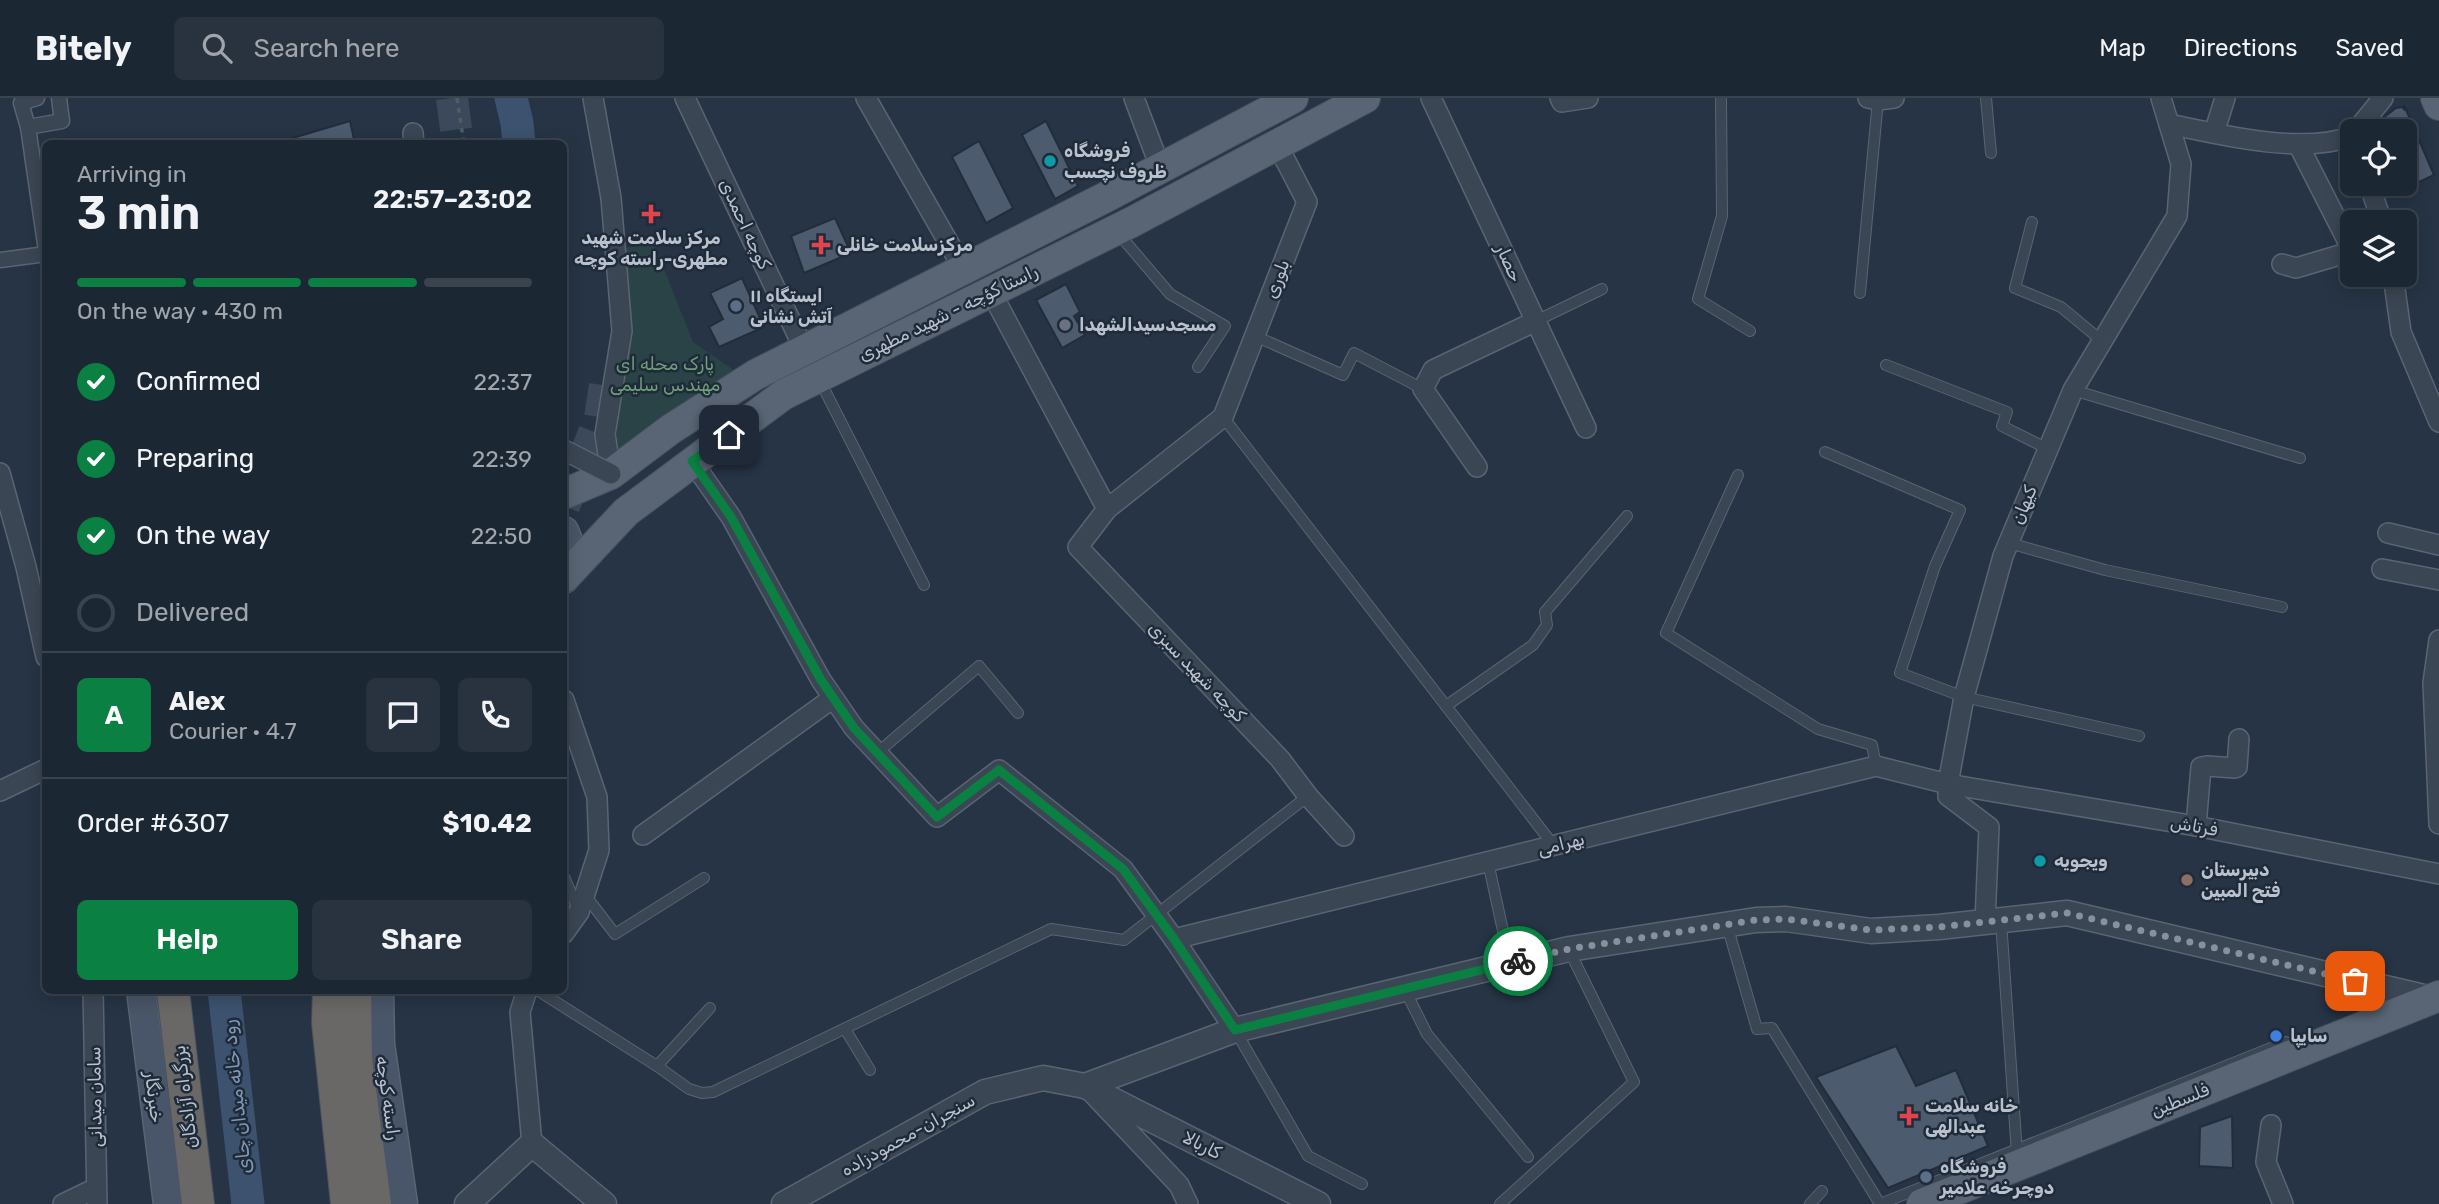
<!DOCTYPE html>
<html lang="en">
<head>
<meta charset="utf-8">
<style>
  body { margin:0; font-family:Rubik,Vazirmatn,sans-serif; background:#293340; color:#f1f3f6; height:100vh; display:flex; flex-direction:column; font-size:26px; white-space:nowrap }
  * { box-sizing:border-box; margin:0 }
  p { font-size:23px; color:#a0a5ac }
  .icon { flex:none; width:38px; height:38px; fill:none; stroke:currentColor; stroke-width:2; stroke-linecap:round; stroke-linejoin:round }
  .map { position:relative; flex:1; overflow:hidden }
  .panel { position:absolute; left:42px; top:42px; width:525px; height:854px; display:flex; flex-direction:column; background:#1c2734; border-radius:10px; box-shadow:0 4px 18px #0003,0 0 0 2px #3a444f }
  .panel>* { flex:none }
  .controls { position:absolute; left:2340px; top:21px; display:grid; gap:14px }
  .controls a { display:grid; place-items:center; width:77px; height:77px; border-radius:10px; background:#1c2734; box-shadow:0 4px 18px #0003,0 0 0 2px #3a444f; font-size:35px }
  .pin { position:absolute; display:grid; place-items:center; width:60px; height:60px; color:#fff; margin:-30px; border-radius:14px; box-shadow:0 4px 10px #0006 }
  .courier { position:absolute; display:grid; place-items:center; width:70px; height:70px; margin:-35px; border:5px solid #0b8043; border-radius:50%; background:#fff; color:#222; box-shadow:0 2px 9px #0007 }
  .headline em { font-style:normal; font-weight:600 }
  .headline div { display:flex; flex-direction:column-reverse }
  .headline { display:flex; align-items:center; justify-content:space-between; height:119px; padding:0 35px }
  h1 { font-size:46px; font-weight:600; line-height:52px }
  .bar { display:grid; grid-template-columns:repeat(4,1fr); gap:10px 7px; align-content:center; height:84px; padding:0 35px }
  .bar i { height:9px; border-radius:5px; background:#3a444f }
  .bar .current { background:#0b8043 }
  .bar p { grid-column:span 4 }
  .line { display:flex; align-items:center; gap:18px; padding:0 35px; border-top:2px solid #3a444f }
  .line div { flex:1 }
  .round { display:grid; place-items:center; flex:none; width:74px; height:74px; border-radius:10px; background:#293340 }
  ol { padding:0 35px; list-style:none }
  li { display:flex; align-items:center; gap:21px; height:77px }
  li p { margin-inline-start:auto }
  li .icon { padding:7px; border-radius:50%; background:#0b8043; color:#fff; stroke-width:4 }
  li:last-child { color:#a0a5ac }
  li i { width:38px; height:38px; border:4px solid #3a444f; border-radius:50% }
  .primary-button { display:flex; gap:14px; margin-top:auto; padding:14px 35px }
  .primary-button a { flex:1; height:80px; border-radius:10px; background:#0b8043; color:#fff; font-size:28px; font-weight:600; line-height:80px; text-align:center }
  .primary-button a+a { background:#293340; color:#f1f3f6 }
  header { display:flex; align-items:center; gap:42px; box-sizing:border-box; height:98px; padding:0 35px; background:#1c2734; border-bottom:2px solid #3a444f }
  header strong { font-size:33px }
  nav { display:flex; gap:38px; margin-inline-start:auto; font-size:24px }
  .search { width:490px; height:63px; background:#293340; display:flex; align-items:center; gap:18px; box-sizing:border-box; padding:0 24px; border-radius:10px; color:#a0a5ac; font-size:26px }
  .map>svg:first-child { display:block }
  .green { fill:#294346 }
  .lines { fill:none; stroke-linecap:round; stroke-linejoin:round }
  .river { stroke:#3c526e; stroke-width:33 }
  .building { fill:#4d5b6e; stroke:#222d3c; stroke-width:2 }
  .trunk-tunnel { stroke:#3c495a; stroke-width:32; stroke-dasharray:32 16; stroke-linecap:butt }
  .service-casing { stroke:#5a6472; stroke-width:12 }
  .pedestrian-casing { stroke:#5a6472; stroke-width:17 }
  .minor-casing { stroke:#5a6472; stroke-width:22 }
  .tertiary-casing { stroke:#5a6472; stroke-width:27 }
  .secondary-casing { stroke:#5a6472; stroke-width:31 }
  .primary-casing { stroke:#454f5e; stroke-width:32 }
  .trunk-casing { stroke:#46515f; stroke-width:34 }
  .path { stroke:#476062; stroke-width:3.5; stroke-dasharray:5 5; stroke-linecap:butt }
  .service { stroke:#3b4654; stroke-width:10 }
  .pedestrian { stroke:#3b4654; stroke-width:14 }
  .minor { stroke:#3b4654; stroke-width:19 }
  .tertiary { stroke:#3b4654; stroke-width:24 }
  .secondary { stroke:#495568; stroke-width:28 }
  .primary { stroke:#596574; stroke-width:30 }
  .trunk { stroke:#6a6866; stroke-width:32 }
  .minor-bridge-casing { stroke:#5a6472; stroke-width:22; stroke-linecap:butt }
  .minor-bridge { stroke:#3b4654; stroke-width:19 }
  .done { stroke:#86909e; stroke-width:7; stroke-dasharray:0 12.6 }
  .route { stroke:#0b8043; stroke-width:9 }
  .culture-dot { fill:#0f9aa8; stroke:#202b3a; stroke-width:2.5 }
  .health-dot { fill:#e0444e; stroke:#202b3a; stroke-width:2.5 }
  .service-dot { fill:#5c6f8a; stroke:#202b3a; stroke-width:2.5 }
  .worship-dot { fill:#6b7280; stroke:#202b3a; stroke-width:2.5 }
  .education-dot { fill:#8d6e63; stroke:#202b3a; stroke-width:2.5 }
  .shop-dot { fill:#3f7fe0; stroke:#202b3a; stroke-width:2.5 }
  .labels { text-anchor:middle; stroke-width:5; stroke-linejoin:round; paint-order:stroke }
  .poi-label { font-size:18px; font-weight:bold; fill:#b9c1ce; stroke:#202b3a; text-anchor:start }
  .street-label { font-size:18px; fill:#b9c1ce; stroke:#202b3a }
  .park-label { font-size:18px; fill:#6f9f79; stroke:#202b3a }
  .water-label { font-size:19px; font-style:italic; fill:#7f98b6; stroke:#202b3a }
</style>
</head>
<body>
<header>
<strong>Bitely</strong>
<div class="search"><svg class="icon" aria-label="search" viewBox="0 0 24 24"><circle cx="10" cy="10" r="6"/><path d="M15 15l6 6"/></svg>Search here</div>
<nav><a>Map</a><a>Directions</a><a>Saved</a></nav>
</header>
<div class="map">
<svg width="2439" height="1106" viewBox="0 0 2439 1106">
  <rect width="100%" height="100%" fill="#263445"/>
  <path class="green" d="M654 146 693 244 738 275 619 362 616 352 623 150Z"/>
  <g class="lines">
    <g class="river">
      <path d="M511 0 517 25 519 46"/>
      <path d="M224 892 248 1106"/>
    </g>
  </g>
  <g class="building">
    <path d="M2404 7 2434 77 2404 91V33H2372L2383 20 2396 10 2402 9 2404 11Z"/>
    <path d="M350 23 355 46H287L286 42Z"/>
    <path d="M1046 23 1078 88 1055 101 1022 37Z"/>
    <path d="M979 43 1013 110 986 125 952 59Z"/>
    <path d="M835 120 851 155 804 175 791 138Z"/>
    <path d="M742 180 764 229 719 249 709 229 723 221 710 195Z"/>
    <path d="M1066 186 1080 214 1074 218 1085 237 1062 250 1036 202Z"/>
    <path d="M1896 948 1916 988 1956 972 1988 1048 1888 1090 1816 979Z"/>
    <path d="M2232 1018 2233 1070 2199 1068 2200 1029Z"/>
  </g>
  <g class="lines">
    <g class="trunk-tunnel">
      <path d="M452 0 458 46"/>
      <path d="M564 408 600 320 605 287"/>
    </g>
    <g class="service-casing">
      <g id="service">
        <path d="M1721 0 1722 118 1698 201 1750 233"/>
        <path d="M1986 0 1991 55"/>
        <path d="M2032 124 2015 190 2061 209 2102 243"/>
        <path d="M1118 135 1170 196 1225 228 1198 269"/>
        <path d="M1860 195 1878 2"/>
        <path d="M1536 223 1602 191"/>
        <path d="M1255 238 1343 277 1354 255 1423 291"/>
        <path d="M1886 267 2007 314 2002 328 2048 351"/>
        <path d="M820 283 924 487"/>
        <path d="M2073 292 2300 360"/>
        <path d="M1223 319 1554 748"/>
        <path d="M1825 354 1960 412 1935 468 1900 575 1964 599 2139 638"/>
        <path d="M1738 377 1666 535 1818 631 1872 647 1876 668"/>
        <path d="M2009 445 2105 472 2282 509"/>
        <path d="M1446 608 1533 547 1547 527 1545 514 1627 418"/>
        <path d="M877 655 979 568 1018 615"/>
        <path d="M1488 764 1510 865"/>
        <path d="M564 779 578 811"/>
        <path d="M585 797 615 836 704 780"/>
        <path d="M2001 823 2017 1056"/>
        <path d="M1727 827 1757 931 1772 930 1880 1106"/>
        <path d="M537 892 657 968 689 991 702 995 713 994 1051 831 1124 842 1308 698"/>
        <path d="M1405 892 1427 936 1528 1059"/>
        <path d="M845 931 870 972"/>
        <path d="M1235 932 1308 1058 1362 1086"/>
        <path d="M657 968 710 910"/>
        <path d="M1500 1106 1634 984 1569 852"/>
        <path d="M1810 1106 1822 1093"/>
        <path d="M1880 1106 2286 944"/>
      </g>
    </g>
    <g class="pedestrian-casing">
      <g id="pedestrian">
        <path d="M37 0 21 5 28 29 46 153"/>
        <path d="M28 29 62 23 59 0"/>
        <path d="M0 162 46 156"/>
      </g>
    </g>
    <g class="minor-casing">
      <g id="minor">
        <path d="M593 0 611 100 622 233 605 336 611 376"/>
        <path d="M685 0 804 251"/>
        <path d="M866 0 963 170"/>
        <path d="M1134 0 1160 69"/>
        <path d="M1431 0 1586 330"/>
        <path d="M1560 0 1562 4 1588 0"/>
        <path d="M1868 0 1878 2 1894 0"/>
        <path d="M2169 26C2220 37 2303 57 2352 38"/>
        <path d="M2356 33 2383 0"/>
        <path d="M413 35 414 46"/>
        <path d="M2214 35 2225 0"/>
        <path d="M1277 46 1307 104 1223 319 1107 411 1078 449 1280 661 1308 698 1344 738"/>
        <path d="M2369 86 2382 124"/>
        <path d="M2282 166 2296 170 2343 156 2348 152 2349 146 2298 46"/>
        <path d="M2393 177 2401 234 2439 324"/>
        <path d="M991 194 1107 411"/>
        <path d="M692 363 731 419 821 582 854 630 937 719 999 672 1123 771 1174 841 1235 932"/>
        <path d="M1477 369 1423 291 1433 272 1536 223"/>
        <path d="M0 375 26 469 46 559"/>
        <path d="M2388 435 2439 447"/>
        <path d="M2382 471 2439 482"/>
        <path d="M2439 542 2433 585 2439 726"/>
        <path d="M564 602 597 699 599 752 579 814 564 835"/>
        <path d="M0 693 46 671"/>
        <path d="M2196 728 2201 669 2207 668 2235 670 2237 669 2239 641"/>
        <path d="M643 737 833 600"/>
        <path d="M1985 824 1989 729 1948 698V686L1964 599 2003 458 2073 292 2177 118 2181 66 2161 0"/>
        <path d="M1174 841 1876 668 1948 686 2196 728 2439 776"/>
        <path d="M93 892 97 1106"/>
        <path d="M527 892 520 914 532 1046"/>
        <path d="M1093 996 1179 1087 1188 1106"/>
        <path d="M2271 1027 2266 1064 2283 1106"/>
        <path d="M63 1106 96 1090"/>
      </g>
    </g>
    <g class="tertiary-casing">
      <g id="tertiary">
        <path d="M1085 988 1318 1106"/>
        <path d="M467 1106 532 1046 604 1106"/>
        <path d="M784 1106 985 994 1043 980 1085 988 1235 932 1569 851 1756 822 1786 821 1871 833 1939 829 2067 815 2432 901"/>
      </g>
    </g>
    <g class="secondary-casing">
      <g id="secondary">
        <path d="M564 433 569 445 564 481"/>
        <path d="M141 892 168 1106"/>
        <path d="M379 892 380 946 403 1106"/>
      </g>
    </g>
    <g class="primary-casing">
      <g id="primary">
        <path d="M2436 0 2439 7"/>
        <path d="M564 396 611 376 671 331 755 277 1106 99 1293 0"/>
        <path d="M565 479 626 414 783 297 1132 124 1365 0"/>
        <path d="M1922 1106 2439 898"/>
      </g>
    </g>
    <g class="trunk-casing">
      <g id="trunk">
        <path d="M173 892 198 1106"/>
        <path d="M329 892 328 925 347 1106"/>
        <path d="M355 892 356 962 375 1106"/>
      </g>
    </g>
    <path class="path" d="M457 0 464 46"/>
    <use href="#service" class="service"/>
    <use href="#pedestrian" class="pedestrian"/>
    <use href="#minor" class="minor"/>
    <use href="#tertiary" class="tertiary"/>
    <use href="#secondary" class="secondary"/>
    <use href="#primary" class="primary"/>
    <use href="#trunk" class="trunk"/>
    <g class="minor-bridge-casing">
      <path id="minor-bridge" d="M564 352 611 376"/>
    </g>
    <use href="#minor-bridge" class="minor-bridge"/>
  </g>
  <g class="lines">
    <path class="done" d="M1518 863 1569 851 1756 822 1786 821 1871 832 1939 829 2067 815 2355 883"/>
    <path class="route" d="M729 337 692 363 731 419 821 582 854 630 937 719 999 672 1123 771 1174 841 1235 932 1518 863"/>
  </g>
  <g class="culture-dot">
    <circle cx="1050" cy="63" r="7"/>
    <circle cx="2040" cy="763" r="7"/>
  </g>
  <g class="health-dot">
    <path d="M647.5 105.5h7v7h7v7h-7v7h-7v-7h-7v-7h7z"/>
    <path d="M817.5 136.5h7v7h7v7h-7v7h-7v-7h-7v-7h7z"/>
    <path d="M1905.5 1007.5h7v7h7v7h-7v7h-7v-7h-7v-7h7z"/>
  </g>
  <g class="service-dot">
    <circle cx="736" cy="208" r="7"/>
    <circle cx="1926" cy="1079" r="7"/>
  </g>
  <circle class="worship-dot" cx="1065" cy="227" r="7"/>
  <circle class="education-dot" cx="2187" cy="782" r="7"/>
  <circle class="shop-dot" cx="2276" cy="938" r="7"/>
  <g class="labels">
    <g class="poi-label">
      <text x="1064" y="59">فروشگاه<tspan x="1064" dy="21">ظروف نچسب</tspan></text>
      <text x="651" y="146" text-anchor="middle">مرکز سلامت شهید<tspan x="651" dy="21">مطهری-راسته کوچه</tspan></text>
      <text x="837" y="153">مرکزسلامت خانلی</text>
      <text x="750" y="204">ایستگاه ۱۱<tspan x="750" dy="21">آتش نشانی</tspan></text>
      <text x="1079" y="233">مسجدسیدالشهدا</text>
      <text x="2054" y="769">ویجویه</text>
      <text x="2201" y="778">دبیرستان<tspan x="2201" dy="21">فتح المبین</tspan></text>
      <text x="2290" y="944">سایپا</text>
      <text x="1925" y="1014">خانه سلامت<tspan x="1925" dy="21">عبدالهی</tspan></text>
      <text x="1940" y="1075">فروشگاه<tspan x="1940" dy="21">دوچرخه علامیر</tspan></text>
    </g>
    <g class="street-label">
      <text transform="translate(745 126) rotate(65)" y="6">کوچه احمدی</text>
      <text transform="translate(1509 165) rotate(65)" y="6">حصار</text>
      <text transform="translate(1277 181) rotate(-69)" y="6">بلوری</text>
      <text transform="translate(948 215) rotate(-26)" y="6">راستا کؤچه - شهید مطهری</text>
      <text transform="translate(2024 407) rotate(-68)" y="6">کیهان</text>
      <text transform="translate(1197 574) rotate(46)" y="6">کوچه شهید سبزی</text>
      <text transform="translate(2194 728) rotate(10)" y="6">فرتاش</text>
      <text transform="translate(1561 746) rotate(-14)" y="6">بهرامی</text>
      <text transform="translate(95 999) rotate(-91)" y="6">سامان میدانی</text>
      <text transform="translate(154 999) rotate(83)" y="6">خبرنگار</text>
      <text transform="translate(185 999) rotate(-97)" y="6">بزرگراه آزادگان</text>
      <text transform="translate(388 1000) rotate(82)" y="6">راسته کوچه</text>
      <text transform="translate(2180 1002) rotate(-22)" y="6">فلسطین</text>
      <text transform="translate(908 1037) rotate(-29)" y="6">سنجران-محمودزاده</text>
      <text transform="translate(1202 1047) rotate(27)" y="6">کاربالا</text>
    </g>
    <g class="park-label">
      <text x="665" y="272">پارک محله ای<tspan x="665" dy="21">مهندس سلیمی</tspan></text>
    </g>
    <g class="water-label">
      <text transform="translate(236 999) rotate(-96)" y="7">رود خانه میدان چای</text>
    </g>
  </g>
</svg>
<div class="controls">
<a><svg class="icon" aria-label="locate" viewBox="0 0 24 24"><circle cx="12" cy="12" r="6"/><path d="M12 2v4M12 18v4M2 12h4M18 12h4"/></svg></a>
<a><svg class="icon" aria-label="layers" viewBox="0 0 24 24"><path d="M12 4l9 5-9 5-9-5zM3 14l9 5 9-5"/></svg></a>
</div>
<div class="pin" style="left:2355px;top:883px;background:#ea580c"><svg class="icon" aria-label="bag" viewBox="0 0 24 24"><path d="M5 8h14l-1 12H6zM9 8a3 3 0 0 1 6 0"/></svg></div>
<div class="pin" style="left:729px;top:337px;background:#1f2937"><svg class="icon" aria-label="home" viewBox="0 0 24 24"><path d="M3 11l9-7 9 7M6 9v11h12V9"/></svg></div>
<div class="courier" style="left:1518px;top:863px"><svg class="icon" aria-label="bike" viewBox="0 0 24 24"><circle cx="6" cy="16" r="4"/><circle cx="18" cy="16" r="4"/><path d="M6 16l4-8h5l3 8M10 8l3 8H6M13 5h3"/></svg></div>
<section class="panel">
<div class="headline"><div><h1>3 min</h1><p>Arriving in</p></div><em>22:57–23:02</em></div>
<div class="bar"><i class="current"></i><i class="current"></i><i class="current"></i><i></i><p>On the way · 430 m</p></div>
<ol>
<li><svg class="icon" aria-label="check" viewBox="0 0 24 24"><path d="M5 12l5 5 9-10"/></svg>Confirmed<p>22:37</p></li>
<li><svg class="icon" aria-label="check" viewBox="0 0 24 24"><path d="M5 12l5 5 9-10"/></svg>Preparing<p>22:39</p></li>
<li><svg class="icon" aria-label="check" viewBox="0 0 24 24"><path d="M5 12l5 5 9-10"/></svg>On the way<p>22:50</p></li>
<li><i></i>Delivered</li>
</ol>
<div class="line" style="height:126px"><b class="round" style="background:#0b8043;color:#fff">A</b><div><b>Alex</b><p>Courier · 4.7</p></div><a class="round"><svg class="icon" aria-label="chat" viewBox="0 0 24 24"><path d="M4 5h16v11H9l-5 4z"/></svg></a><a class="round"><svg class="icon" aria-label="phone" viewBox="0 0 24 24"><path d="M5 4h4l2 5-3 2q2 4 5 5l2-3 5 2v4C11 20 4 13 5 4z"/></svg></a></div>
<div class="line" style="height:91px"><div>Order #6307</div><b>$10.42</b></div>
<div class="primary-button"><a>Help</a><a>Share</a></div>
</section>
</div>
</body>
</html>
